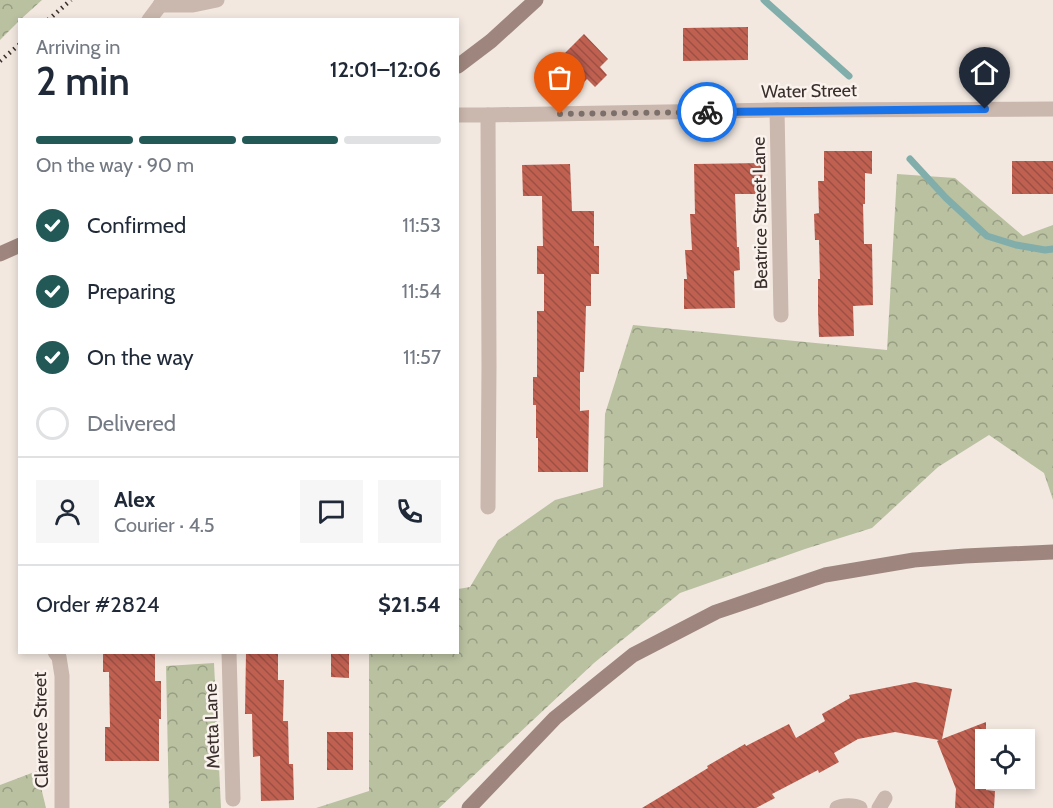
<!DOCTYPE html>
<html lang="en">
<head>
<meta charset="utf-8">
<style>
  body { margin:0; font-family:Cabin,sans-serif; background:#f6f6f7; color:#1f2937; height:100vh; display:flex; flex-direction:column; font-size:22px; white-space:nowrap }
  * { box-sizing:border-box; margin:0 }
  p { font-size:20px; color:#747a83 }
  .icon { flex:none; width:33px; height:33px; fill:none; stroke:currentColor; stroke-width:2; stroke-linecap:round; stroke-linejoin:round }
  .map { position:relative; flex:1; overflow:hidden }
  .side { position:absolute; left:18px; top:18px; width:441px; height:636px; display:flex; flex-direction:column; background:#fff; border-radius:0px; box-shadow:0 3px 9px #0003 }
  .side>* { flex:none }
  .fabs { position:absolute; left:975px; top:729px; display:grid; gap:12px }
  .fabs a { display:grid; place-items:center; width:60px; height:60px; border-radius:0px; background:#fff; box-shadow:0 3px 9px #0003; font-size:30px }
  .pin { position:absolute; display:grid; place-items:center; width:51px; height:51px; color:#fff; margin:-62px -26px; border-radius:50% 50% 50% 0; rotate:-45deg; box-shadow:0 0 6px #0007 }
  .pin .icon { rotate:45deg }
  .courier { position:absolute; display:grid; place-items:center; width:60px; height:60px; margin:-30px; border:4px solid #1a73e8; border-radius:50%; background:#fff; color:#222; box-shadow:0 2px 8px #0007 }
  .overview em { font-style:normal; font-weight:600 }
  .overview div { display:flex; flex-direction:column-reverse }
  .overview { display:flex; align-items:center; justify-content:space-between; height:102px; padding:0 18px }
  h1 { font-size:39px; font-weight:600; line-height:45px }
  .bar { display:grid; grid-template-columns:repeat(4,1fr); gap:9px 6px; align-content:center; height:72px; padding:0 18px }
  .bar i { height:8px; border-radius:4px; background:#e0e1e3 }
  .bar .on { background:#225856 }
  .bar p { grid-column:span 4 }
  .line { display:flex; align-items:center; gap:15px; padding:0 18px; border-top:2px solid #e0e1e3 }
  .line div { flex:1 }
  .round { display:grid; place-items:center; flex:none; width:63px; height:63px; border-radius:0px; background:#f6f6f7 }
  ol { padding:0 18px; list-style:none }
  li { display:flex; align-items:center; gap:18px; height:66px }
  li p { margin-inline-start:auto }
  li .icon { padding:6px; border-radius:50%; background:#225856; color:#fff; stroke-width:4 }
  li:last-child { color:#747a83 }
  li i { width:33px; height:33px; border:3px solid #e0e1e3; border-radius:50% }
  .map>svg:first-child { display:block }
  .forest { fill:url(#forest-crowns) }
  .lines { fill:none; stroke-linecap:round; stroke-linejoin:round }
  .stream { stroke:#81aeab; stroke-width:7 }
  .building { fill:url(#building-back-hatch) }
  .minor { stroke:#cab7ad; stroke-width:15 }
  .secondary { stroke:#9e867e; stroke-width:15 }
  .rail { stroke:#392e2b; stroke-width:4.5; stroke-dasharray:1.5 4.5; stroke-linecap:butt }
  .done { stroke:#7a6f6a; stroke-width:6; stroke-dasharray:0 10.8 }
  .route { stroke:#1a73e8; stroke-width:8 }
  .labels { text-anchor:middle; stroke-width:5; stroke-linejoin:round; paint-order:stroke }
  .street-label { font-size:18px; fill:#392e2b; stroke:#faf2ed }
</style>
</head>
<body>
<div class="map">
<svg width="1053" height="808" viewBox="0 0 1053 808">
  <defs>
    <pattern id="forest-crowns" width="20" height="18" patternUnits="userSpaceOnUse" patternTransform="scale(1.5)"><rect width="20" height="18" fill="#b9c1a1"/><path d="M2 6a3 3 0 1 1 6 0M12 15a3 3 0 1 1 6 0" fill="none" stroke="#979d83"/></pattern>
    <pattern id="building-back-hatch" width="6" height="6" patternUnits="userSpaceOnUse" patternTransform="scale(1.5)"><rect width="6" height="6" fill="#bf6051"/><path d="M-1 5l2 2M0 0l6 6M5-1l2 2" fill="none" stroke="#9c5043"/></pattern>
  </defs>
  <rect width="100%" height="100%" fill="#f2e8e0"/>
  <g class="forest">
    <path d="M0 0H42L21 19 0 40Z"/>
    <path d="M897 174 955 178 1023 236 1053 225V500L1044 473 989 435 938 467 872 528 805 549 680 593 594 663 439 808H316L369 791V653L458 652V589L470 587 498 540 555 500 603 487 605 414 633 325 887 350Z"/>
    <path d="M214 663 221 808H169L166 666Z"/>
    <path d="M37 771 46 808H0V785Z"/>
  </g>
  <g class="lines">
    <g class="stream">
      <path d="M764 0 849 76"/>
      <path d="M910 159 946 198 987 236 1016 245 1045 250 1053 249"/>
    </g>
  </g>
  <g class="building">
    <path d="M748 27V60L683 61V28Z"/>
    <path d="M584 34 608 59 600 67 607 75 595 87 587 79 584 82 561 57Z"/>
    <path d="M824 151H872V174L865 173V204H863L864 244H872L873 305 853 306 854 336 819 337 818 311V279H820L819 240H815L814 214 819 213 818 181H824Z"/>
    <rect x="1012" y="161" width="41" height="33"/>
    <path d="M762 163 763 194H735L737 247H739L740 270 734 271 735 308 684 309V279H687L685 250H692L690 214H695L694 164Z"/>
    <path d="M570 164 572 211H594V246H599V274H591V306H586L584 372H580V411L589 410 588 472H538V438H536V405H533V377H537V311H544V274H537V246H543L542 196H523L522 165Z"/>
    <path d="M103 652H155V681H161V719H159V761H105V727H110L109 672H103Z"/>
    <path d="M246 652H278V680H284L283 721H288L289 764H293L294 800 261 801 260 756 253 757 252 714H245Z"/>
    <path d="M331 652H349V678L331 677Z"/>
    <path d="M915 682 952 689 942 739 986 722V790L995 791 994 808H955L956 789 937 741 939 740 895 732 858 739 834 753 839 762 819 773 818 770 772 794 775 798 756 808H642L708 768 707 766 745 744 746 746 789 724 796 738 825 721 822 714 850 698 849 695Z"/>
    <rect x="327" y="732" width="26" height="38"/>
  </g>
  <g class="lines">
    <g class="minor">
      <path d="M160 5H193L217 0"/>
      <path d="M149 20 164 0"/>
      <path d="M777 110 781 315"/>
      <path d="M458 115H488L774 110 1053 109"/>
      <path d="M488 115 489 366 488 507"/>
      <path d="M55 652 59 657 62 676V808"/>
      <path d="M229 652 233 799"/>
      <path d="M837 808C843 805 854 805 860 808"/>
      <path d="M879 808 885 798"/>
    </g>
    <g class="secondary">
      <path d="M458 66 491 41 536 0"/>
      <path d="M0 254 20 245"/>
      <path d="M469 808 555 718 633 655 716 612 825 575 914 560 965 556 1053 552"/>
    </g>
    <g class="rail">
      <path d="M48 20 71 0"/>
      <path d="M0 61 20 44"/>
    </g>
  </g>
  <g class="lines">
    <path class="done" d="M560 114 707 112"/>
    <path class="route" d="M707 112 985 109"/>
  </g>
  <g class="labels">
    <g class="street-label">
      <text transform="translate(809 91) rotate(-1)" y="6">Water Street</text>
      <text transform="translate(760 213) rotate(-91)" y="6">Beatrice Street Lane</text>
      <text transform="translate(212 726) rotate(-92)" y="6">Metta Lane</text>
      <text transform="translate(41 730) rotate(-91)" y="6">Clarence Street</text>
    </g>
  </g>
</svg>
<div class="fabs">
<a><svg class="icon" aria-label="locate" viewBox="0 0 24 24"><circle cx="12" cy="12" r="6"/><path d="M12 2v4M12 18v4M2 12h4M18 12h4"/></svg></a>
</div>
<div class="pin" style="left:560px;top:114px;background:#ea580c"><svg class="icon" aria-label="bag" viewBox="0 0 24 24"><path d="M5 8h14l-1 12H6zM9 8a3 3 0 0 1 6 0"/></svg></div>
<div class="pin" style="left:985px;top:109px;background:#1f2937"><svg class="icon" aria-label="home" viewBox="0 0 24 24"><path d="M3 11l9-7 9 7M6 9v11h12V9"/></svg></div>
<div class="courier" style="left:707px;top:112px"><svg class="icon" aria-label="bike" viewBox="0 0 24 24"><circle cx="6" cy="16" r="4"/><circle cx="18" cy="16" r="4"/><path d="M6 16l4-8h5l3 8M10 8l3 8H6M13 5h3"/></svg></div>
<section class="side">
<div class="overview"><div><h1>2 min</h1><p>Arriving in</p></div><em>12:01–12:06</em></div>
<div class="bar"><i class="on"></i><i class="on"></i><i class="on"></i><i></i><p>On the way · 90 m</p></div>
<ol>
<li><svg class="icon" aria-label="check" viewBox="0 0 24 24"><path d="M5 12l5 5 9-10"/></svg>Confirmed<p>11:53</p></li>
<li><svg class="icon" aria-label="check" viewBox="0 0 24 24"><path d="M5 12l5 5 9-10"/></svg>Preparing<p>11:54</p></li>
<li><svg class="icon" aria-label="check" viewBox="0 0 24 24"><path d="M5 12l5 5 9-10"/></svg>On the way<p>11:57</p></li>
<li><i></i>Delivered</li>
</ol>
<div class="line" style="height:108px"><a class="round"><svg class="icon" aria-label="person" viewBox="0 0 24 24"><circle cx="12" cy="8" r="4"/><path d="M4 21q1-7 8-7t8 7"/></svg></a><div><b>Alex</b><p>Courier · 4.5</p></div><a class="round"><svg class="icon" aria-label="chat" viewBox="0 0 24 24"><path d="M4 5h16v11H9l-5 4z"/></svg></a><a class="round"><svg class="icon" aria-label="phone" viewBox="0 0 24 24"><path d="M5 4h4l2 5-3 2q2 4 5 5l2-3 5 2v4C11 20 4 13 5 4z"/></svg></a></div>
<div class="line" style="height:78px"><div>Order #2824</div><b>$21.54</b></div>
</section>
</div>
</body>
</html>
